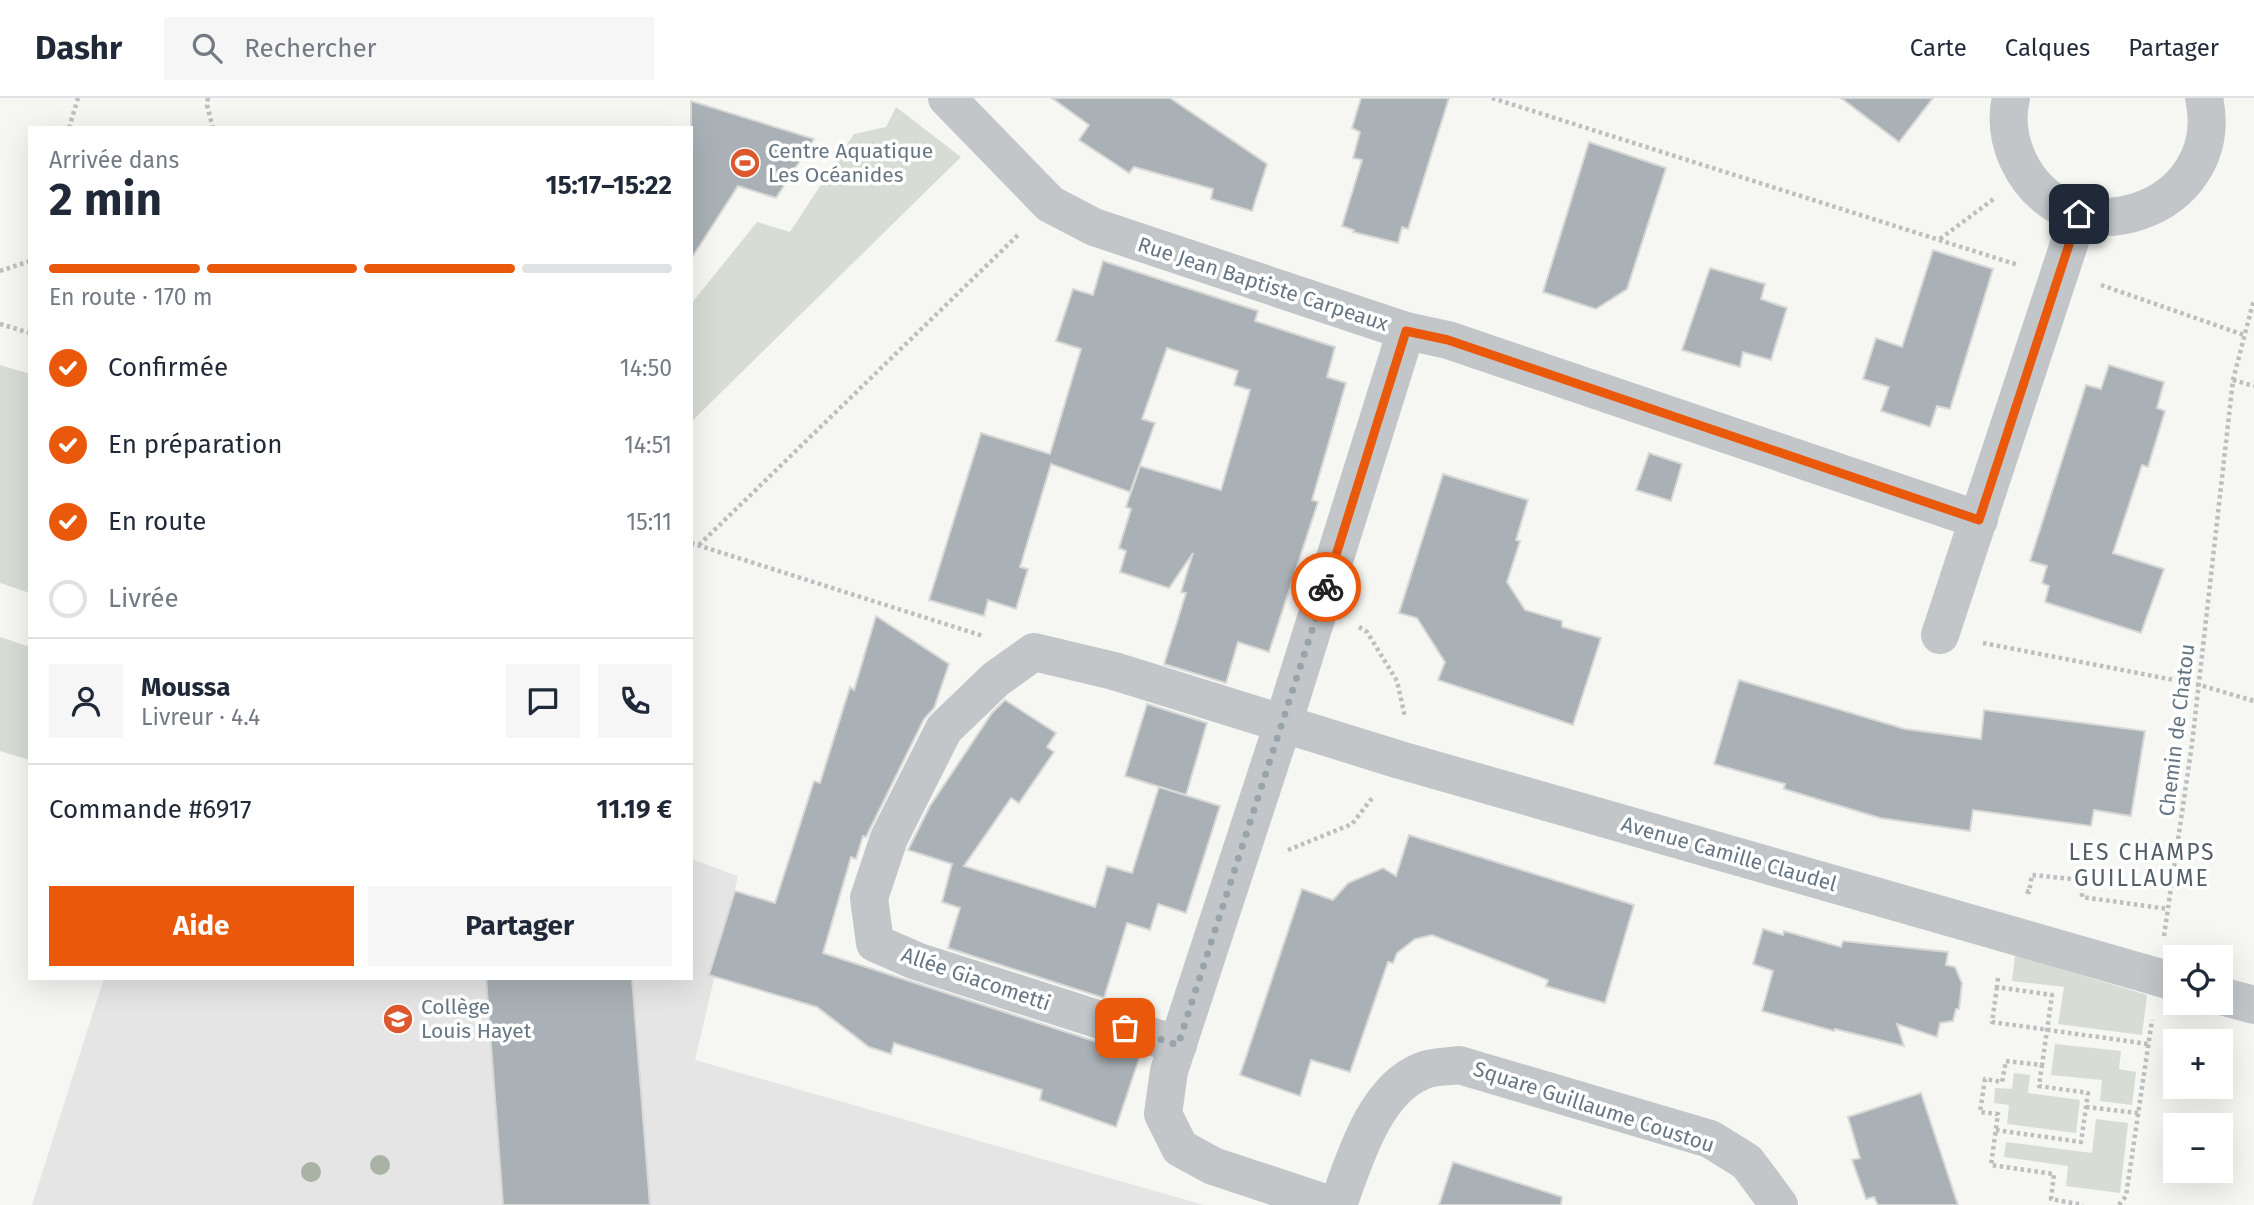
<!DOCTYPE html>
<html lang="fr">
<head>
<meta charset="utf-8">
<style>
  body { margin:0; font-family:"Fira Sans",sans-serif; background:#f6f6f7; color:#1f2937; height:100vh; display:flex; flex-direction:column; font-size:26px; white-space:nowrap }
  * { box-sizing:border-box; margin:0 }
  p { font-size:23px; color:#747a83 }
  .icon { flex:none; width:38px; height:38px; fill:none; stroke:currentColor; stroke-width:2; stroke-linecap:round; stroke-linejoin:round }
  .map { position:relative; flex:1; overflow:hidden }
  .panel { position:absolute; left:28px; top:28px; width:665px; height:854px; display:flex; flex-direction:column; background:#fff; border-radius:0px; box-shadow:0 7px 28px #0002 }
  .panel>* { flex:none }
  .controls { position:absolute; left:2163px; top:847px; display:grid; gap:14px }
  .controls a { display:grid; place-items:center; width:70px; height:70px; border-radius:0px; background:#fff; box-shadow:0 7px 28px #0002; font-size:35px }
  .pin { position:absolute; display:grid; place-items:center; width:60px; height:60px; color:#fff; margin:-30px; border-radius:14px; box-shadow:0 4px 10px #0006 }
  .courier { position:absolute; display:grid; place-items:center; width:70px; height:70px; margin:-35px; border:5px solid #ea580c; border-radius:50%; background:#fff; color:#222; box-shadow:0 2px 9px #0007 }
  .summary em { font-style:normal; font-weight:700 }
  .summary div { display:flex; flex-direction:column-reverse }
  .summary { display:flex; align-items:center; justify-content:space-between; height:119px; padding:0 21px }
  h1 { font-size:46px; font-weight:700; line-height:52px }
  .bar { display:grid; grid-template-columns:repeat(4,1fr); gap:10px 7px; align-content:center; height:84px; padding:0 21px }
  .bar i { height:9px; border-radius:5px; background:#e0e1e3 }
  .bar .selected { background:#ea580c }
  .bar p { grid-column:span 4 }
  .line { display:flex; align-items:center; gap:18px; padding:0 21px; border-top:2px solid #e0e1e3 }
  .line div { flex:1 }
  .round { display:grid; place-items:center; flex:none; width:74px; height:74px; border-radius:0px; background:#f6f6f7 }
  ol { padding:0 21px; list-style:none }
  li { display:flex; align-items:center; gap:21px; height:77px }
  li p { margin-inline-start:auto }
  li .icon { padding:7px; border-radius:50%; background:#ea580c; color:#fff; stroke-width:4 }
  li:last-child { color:#747a83 }
  li i { width:38px; height:38px; border:4px solid #e0e1e3; border-radius:50% }
  .cta { display:flex; gap:14px; margin-top:auto; padding:14px 21px }
  .cta a { flex:1; height:80px; border-radius:0px; background:#ea580c; color:#fff; font-size:28px; font-weight:700; line-height:80px; text-align:center }
  .cta a+a { background:#f6f6f7; color:#1f2937 }
  header { display:flex; align-items:center; gap:42px; box-sizing:border-box; height:98px; padding:0 35px; background:#fff; border-bottom:2px solid #e0e1e3 }
  header strong { font-size:33px }
  nav { display:flex; gap:38px; margin-inline-start:auto; font-size:24px }
  .search { width:490px; height:63px; background:#f6f6f7; display:flex; align-items:center; gap:18px; box-sizing:border-box; padding:0 24px; border-radius:0px; color:#747a83; font-size:26px }
  .map>svg:first-child { display:block }
  .built { fill:#e4e5e4 }
  .green { fill:#d7ddd4 }
  .building { fill:#a9b1b6; stroke:#d8d8d6; stroke-width:2 }
  .lines { fill:none; stroke-linecap:round; stroke-linejoin:round }
  .path { stroke:#bcbec0; stroke-width:4.5; stroke-dasharray:3.5 3.5; stroke-linecap:butt }
  .minor { stroke:#c2c6c9; stroke-width:38 }
  .tree { fill:#a8b2a5 }
  .done { stroke:#98a3aa; stroke-width:7; stroke-dasharray:0 12.6 }
  .route { stroke:#ea580c; stroke-width:9 }
  .labels { text-anchor:middle; stroke-width:7; stroke-linejoin:round; paint-order:stroke }
  .poi-label { font-size:21px; fill:#667683; stroke:#fff; text-anchor:start }
  .street-label { font-size:21px; fill:#667683; stroke:#fff }
  .neighbourhood-label { font-size:23px; letter-spacing:2px; fill:#545f68; stroke:#fff }
</style>
</head>
<body>
<header>
<strong>Dashr</strong>
<div class="search"><svg class="icon" aria-label="search" viewBox="0 0 24 24"><circle cx="10" cy="10" r="6"/><path d="M15 15l6 6"/></svg>Rechercher</div>
<nav><a>Carte</a><a>Calques</a><a>Partager</a></nav>
</header>
<div class="map">
<svg width="2254" height="1107" viewBox="0 0 2254 1107">
  <rect width="100%" height="100%" fill="#f6f6f3"/>
  <path class="built" d="M691 761 738 778 695 962 1204 1107H32L104 880H691Z"/>
  <g class="green">
    <path d="M896 9 961 59 691 324V206L757 124 790 134 854 36 886 29Z"/>
    <path d="M0 267 30 276V495L0 485Z"/>
    <path d="M0 539 30 549V662L0 653Z"/>
    <path d="M2015 857 2147 897 2142 937 2058 926 2064 889 2012 883Z"/>
    <path d="M2055 946 2121 953 2119 971 2136 974 2132 1007 2100 1003 2102 982 2051 977Z"/>
    <path d="M2014 975 2030 977 2028 995 2080 1002 2076 1035 2007 1026 2009 1007 1994 1005 1995 990 2012 991Z"/>
    <path d="M2096 1021 2128 1025 2120 1095 2066 1088 2068 1068 2004 1059 2006 1044 2092 1055Z"/>
  </g>
  <g class="building">
    <path d="M1052 0H1170L1267 66 1252 113 1211 101 1213 91 1134 69 1129 75 1079 42 1089 27Z"/>
    <path d="M1361 0H1449L1408 131 1402 129 1398 145 1353 134 1354 132 1342 128 1362 62 1353 60 1360 34 1352 30Z"/>
    <path d="M1841 0H1933L1899 44Z"/>
    <path d="M691 3 814 41 776 100 738 88 691 161Z"/>
    <path d="M1589 44 1666 70 1627 191 1596 211 1543 194Z"/>
    <path d="M1933 152 1993 171 1950 311 1937 308 1930 329 1881 313 1889 289 1863 281 1876 240 1902 249Z"/>
    <path d="M1103 163 1258 213 1255 223 1335 249 1327 279 1346 285 1312 402 1318 404 1269 554 1238 544 1226 585 1164 566 1186 495 1181 494 1193 455 1169 490 1120 474 1126 453 1119 450 1131 411 1126 409 1140 368 1221 392 1250 292 1234 287 1238 273 1167 250 1142 321 1155 325 1130 394 1051 366 1020 469 1028 471 1016 511 988 502 984 518 929 502 981 335 1050 356 1081 251 1056 243 1073 191 1093 197Z"/>
    <path d="M1710 170 1765 186 1761 201 1787 210 1771 262 1743 254 1740 269 1682 252Z"/>
    <path d="M2109 267 2164 284 2157 310 2165 313 2148 369 2142 367 2113 455 2164 471 2141 535 2045 504 2049 488 2042 485 2047 468 2030 463 2086 287 2101 291Z"/>
    <path d="M1649 355 1682 366 1671 403 1636 392Z"/>
    <path d="M1443 376 1528 402 1516 442 1520 443 1507 484 1525 512 1562 523V529L1601 540 1573 627 1438 582 1445 564 1417 520 1399 515Z"/>
    <path d="M876 518 949 566 934 610 924 621 866 739 863 738 856 761 851 759 823 855 1140 958 1116 1029 1040 1002 1042 992 894 945 891 956 869 949 817 909 709 877 735 793 775 805 814 683 820 685 850 589 854 592Z"/>
    <path d="M1739 582 1905 631 1981 641 1984 612 2145 633 2131 718 2094 712 2091 728 1973 712 1970 733 1880 720 1784 691 1785 686 1714 666Z"/>
    <path d="M1005 602 1056 635 1047 649 1054 654 1019 705 1011 700 964 768 1095 809 1107 768 1132 775 1159 689 1220 708 1186 815 1158 806 1150 832 1127 825 1104 900 948 850 960 810 942 804 952 766 908 752 930 708 992 615Z"/>
    <path d="M1147 606 1207 625 1186 697 1125 678Z"/>
    <path d="M1409 737 1634 807 1605 905 1546 888 1548 882 1432 837 1415 841 1397 855 1393 865 1388 864 1350 974 1311 962 1300 998 1240 977 1302 791 1333 802 1348 785 1383 770 1396 778Z"/>
    <path d="M1763 831 1783 837 1784 833 1841 849 1843 843 1948 854 1946 867 1955 869 1962 885 1959 911H1956L1953 923 1940 925 1937 939 1897 926 1904 948 1835 931 1834 933 1762 913 1773 873 1753 866Z"/>
    <path d="M486 880H632L650 1107H503Z"/>
    <path d="M1921 995 1958 1107H1878L1874 1099 1866 1101 1852 1062 1860 1060 1848 1019Z"/>
    <path d="M1453 1064 1562 1099 1561 1107H1439Z"/>
  </g>
  <g class="lines">
    <g class="path">
      <path d="M208 0 207 7 213 30"/>
      <path d="M1492 0 2018 167"/>
      <path d="M69 30 78 0"/>
      <path d="M1940 141 1995 100"/>
      <path d="M0 173 30 163"/>
      <path d="M2101 187 2244 237"/>
      <path d="M0 226 30 235"/>
      <path d="M2233 282 2254 288"/>
      <path d="M691 445 983 538"/>
      <path d="M699 447 1019 136"/>
      <path d="M1359 529 1367 534 1397 583 1405 619"/>
      <path d="M1983 545 2200 587 2254 603"/>
      <path d="M1288 752 1352 726 1373 699"/>
      <path d="M2026 793 2029 794 2032 777 2082 782V799L2168 811"/>
      <path d="M2164 838 2192 646 2233 282 2254 201"/>
      <path d="M1998 880 1997 889 2052 897 2042 967 2006 963 2002 984 1985 981 1980 1014 1998 1016 1991 1067 2054 1076 2051 1101 2083 1107"/>
      <path d="M1997 889 1992 924 2148 946"/>
      <path d="M2086 1009 2138 1015"/>
      <path d="M1996 1032 2081 1044 2088 995 2039 988 2042 967"/>
      <path d="M2119 1107 2126 1098 2152 922"/>
    </g>
    <g class="minor">
      <path d="M947 0 1050 106 1094 129 1406 233 1448 242 1979 422"/>
      <path d="M2011 0C2006 21 2009 42 2018 62 2068 168 2229 113 2204 0"/>
      <path d="M1940 537 2079 116"/>
      <path d="M2221 898 2254 907"/>
      <path d="M1178 947 916 863 875 845 869 800 889 740 944 631 996 581 1034 554 1114 573 1400 662 2175 884"/>
      <path d="M1331 1107 1213 1068 1180 1050 1163 1016 1169 973 1283 626 1406 233"/>
      <path d="M1338 1107C1354 1063 1374 992 1422 973 1432 968 1448 969 1459 967L1710 1041 1747 1064 1779 1107"/>
    </g>
  </g>
  <g class="tree">
    <circle cx="380" cy="1067" r="10"/>
    <circle cx="311" cy="1074" r="10"/>
  </g>
  <g class="lines">
    <path class="done" d="M1125 930 1178 947 1326 489"/>
    <path class="route" d="M1326 489 1406 233 1448 242 1979 422 2079 116"/>
  </g>
  <defs>
    <g id="stadium-disc" transform="scale(1.575)"><circle r="9.5" fill="#dd582c" stroke="#fff"/><path d="M0-5a6.5 5 0 1 0 0 10a6.5 5 0 1 0 0-10ZM-3.5-1.8h7v3.6h-7Z" fill="#fff"/></g>
    <g id="school-disc" transform="scale(1.575)"><circle r="9.5" fill="#dd582c" stroke="#fff"/><path d="M0-5L7-2L0 1L-7-2ZM-4 1L0 2.5L4 1V4Q0 6-4 4Z" fill="#fff"/></g>
  </defs>
  <g fill-rule="evenodd">
    <use href="#stadium-disc" x="745" y="65"/>
    <use href="#school-disc" x="398" y="921"/>
  </g>
  <g class="labels">
    <g class="poi-label">
      <text x="768" y="60">Centre Aquatique<tspan x="768" dy="24">Les Océanides</tspan></text>
      <text x="421" y="916">Collège<tspan x="421" dy="24">Louis Hayet</tspan></text>
    </g>
    <g class="street-label">
      <text transform="translate(1263 186) rotate(18)" y="7">Rue Jean Baptiste Carpeaux</text>
      <text transform="translate(2177 632) rotate(-83)" y="7">Chemin de Chatou</text>
      <text transform="translate(1729 756) rotate(16)" y="7">Avenue Camille Claudel</text>
      <text transform="translate(976 881) rotate(19)" y="7">Allée Giacometti</text>
      <text transform="translate(1594 1009) rotate(18)" y="7">Square Guillaume Coustou</text>
    </g>
    <g class="neighbourhood-label">
      <text x="2142" y="762">LES CHAMPS<tspan x="2142" dy="26">GUILLAUME</tspan></text>
    </g>
  </g>
</svg>
<div class="controls">
<a><svg class="icon" aria-label="locate" viewBox="0 0 24 24"><circle cx="12" cy="12" r="6"/><path d="M12 2v4M12 18v4M2 12h4M18 12h4"/></svg></a>
<a>+</a>
<a>−</a>
</div>
<div class="pin" style="left:1125px;top:930px;background:#ea580c"><svg class="icon" aria-label="bag" viewBox="0 0 24 24"><path d="M5 8h14l-1 12H6zM9 8a3 3 0 0 1 6 0"/></svg></div>
<div class="pin" style="left:2079px;top:116px;background:#1f2937"><svg class="icon" aria-label="home" viewBox="0 0 24 24"><path d="M3 11l9-7 9 7M6 9v11h12V9"/></svg></div>
<div class="courier" style="left:1326px;top:489px"><svg class="icon" aria-label="bike" viewBox="0 0 24 24"><circle cx="6" cy="16" r="4"/><circle cx="18" cy="16" r="4"/><path d="M6 16l4-8h5l3 8M10 8l3 8H6M13 5h3"/></svg></div>
<section class="panel">
<div class="summary"><div><h1>2 min</h1><p>Arrivée dans</p></div><em>15:17–15:22</em></div>
<div class="bar"><i class="selected"></i><i class="selected"></i><i class="selected"></i><i></i><p>En route · 170 m</p></div>
<ol>
<li><svg class="icon" aria-label="check" viewBox="0 0 24 24"><path d="M5 12l5 5 9-10"/></svg>Confirmée<p>14:50</p></li>
<li><svg class="icon" aria-label="check" viewBox="0 0 24 24"><path d="M5 12l5 5 9-10"/></svg>En préparation<p>14:51</p></li>
<li><svg class="icon" aria-label="check" viewBox="0 0 24 24"><path d="M5 12l5 5 9-10"/></svg>En route<p>15:11</p></li>
<li><i></i>Livrée</li>
</ol>
<div class="line" style="height:126px"><a class="round"><svg class="icon" aria-label="person" viewBox="0 0 24 24"><circle cx="12" cy="8" r="4"/><path d="M4 21q1-7 8-7t8 7"/></svg></a><div><b>Moussa</b><p>Livreur · 4.4</p></div><a class="round"><svg class="icon" aria-label="chat" viewBox="0 0 24 24"><path d="M4 5h16v11H9l-5 4z"/></svg></a><a class="round"><svg class="icon" aria-label="phone" viewBox="0 0 24 24"><path d="M5 4h4l2 5-3 2q2 4 5 5l2-3 5 2v4C11 20 4 13 5 4z"/></svg></a></div>
<div class="line" style="height:91px"><div>Commande #6917</div><b>11.19 €</b></div>
<div class="cta"><a>Aide</a><a>Partager</a></div>
</section>
</div>
</body>
</html>
